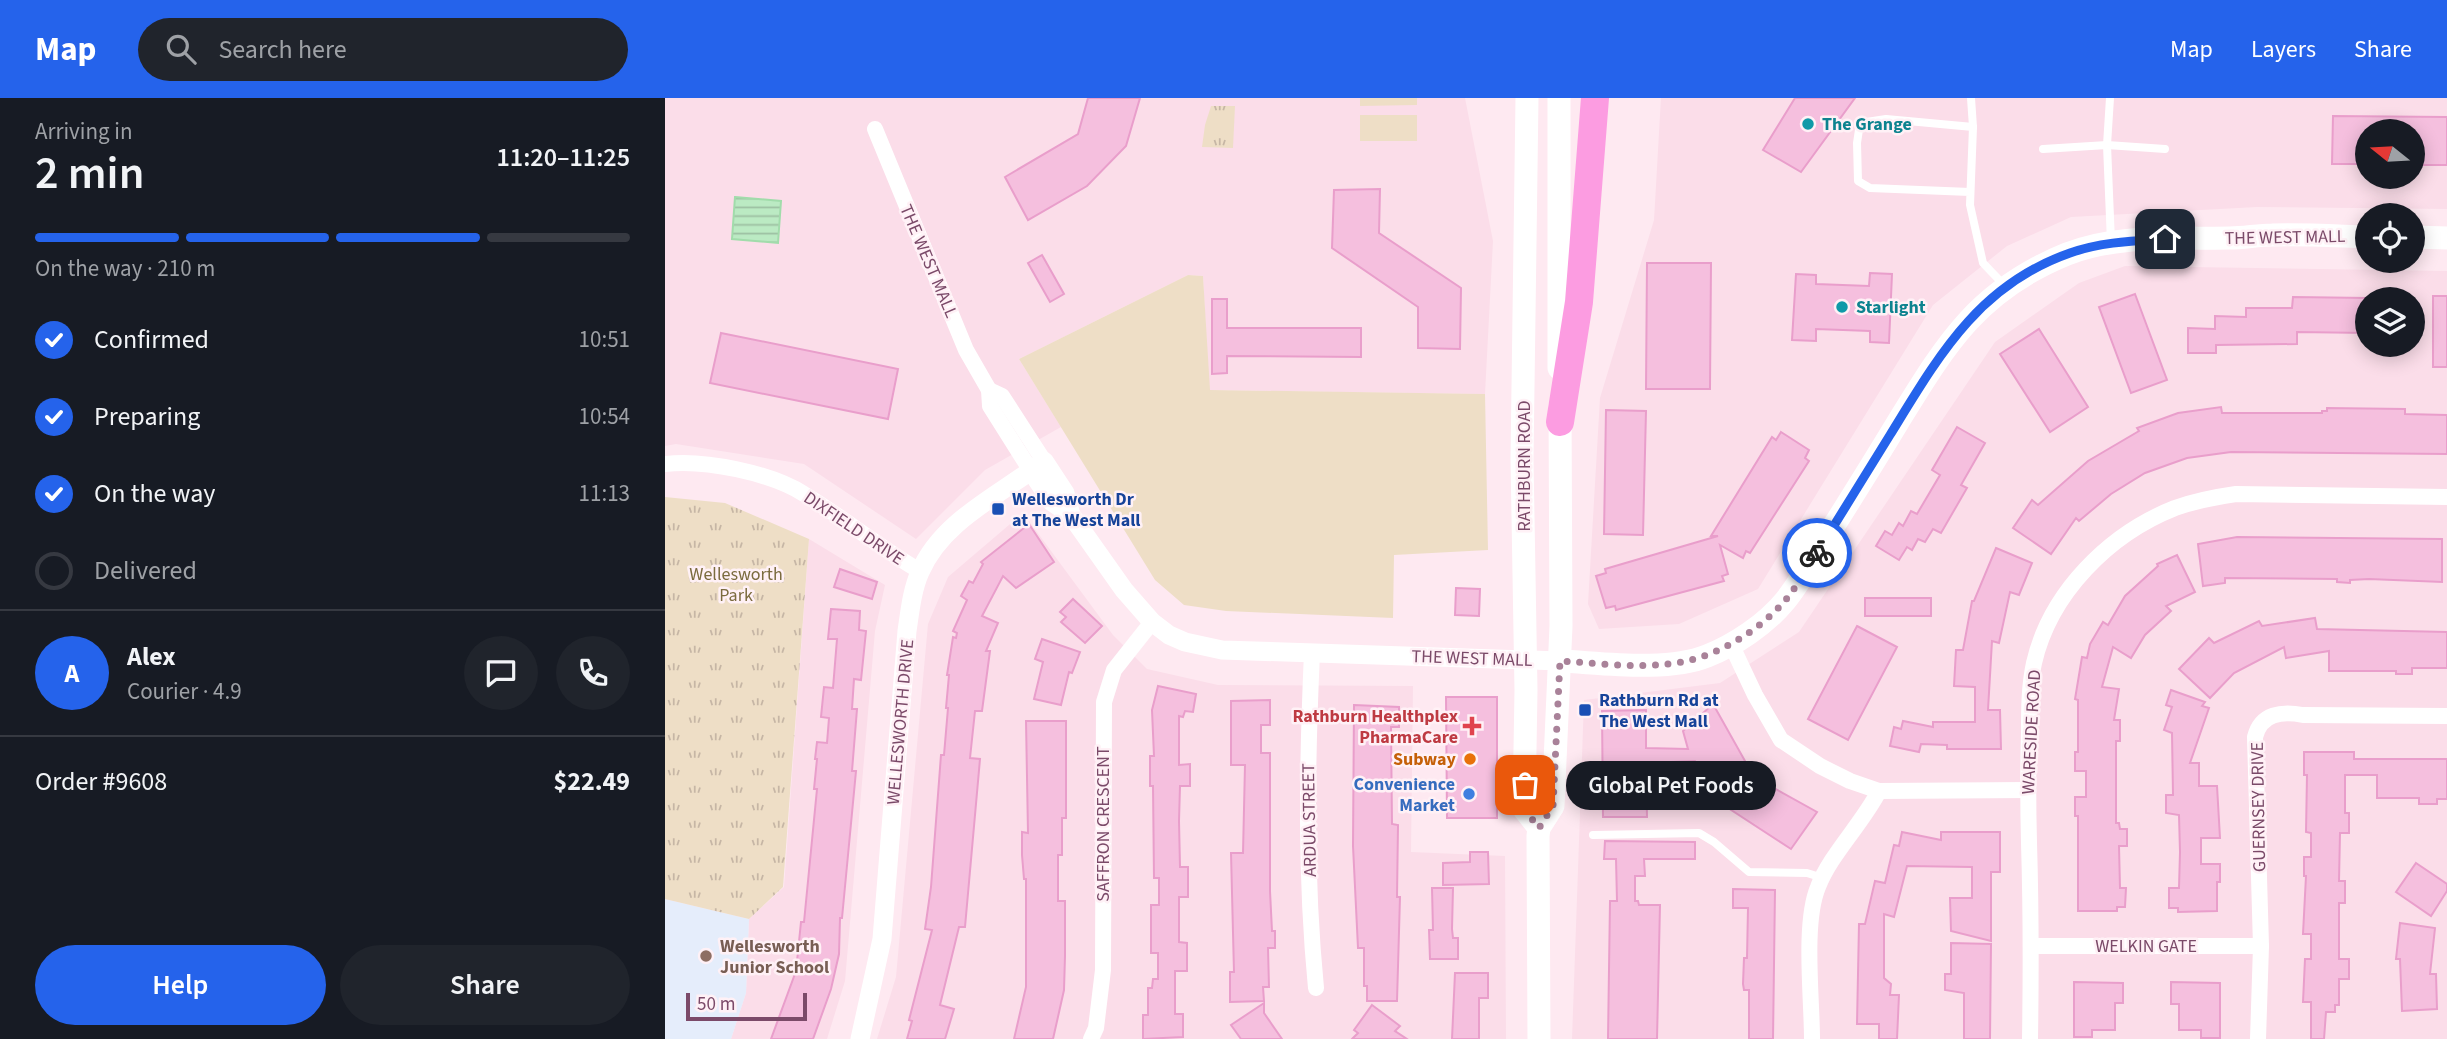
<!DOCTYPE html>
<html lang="en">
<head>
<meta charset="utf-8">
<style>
  body { margin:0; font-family:"Source Sans 3",sans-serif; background:#20242c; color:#f1f3f6; height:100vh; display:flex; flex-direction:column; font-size:26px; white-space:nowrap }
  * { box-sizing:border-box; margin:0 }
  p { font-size:23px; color:#9ea1a6 }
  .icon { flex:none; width:38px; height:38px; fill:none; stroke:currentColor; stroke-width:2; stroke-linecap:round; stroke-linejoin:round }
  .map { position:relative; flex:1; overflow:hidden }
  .drawer { display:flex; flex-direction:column; background:#171b24; width:665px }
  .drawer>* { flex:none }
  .needle { width:46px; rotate:288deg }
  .controls { position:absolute; left:1690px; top:21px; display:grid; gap:14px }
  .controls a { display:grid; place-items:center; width:70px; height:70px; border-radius:50%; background:#171b24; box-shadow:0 4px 18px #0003; font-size:35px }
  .scale { position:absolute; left:21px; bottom:18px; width:121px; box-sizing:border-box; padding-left:7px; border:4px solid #7b4a69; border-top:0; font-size:19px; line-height:24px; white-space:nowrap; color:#7b4a69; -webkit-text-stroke:5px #fff1f6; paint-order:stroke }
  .pin { position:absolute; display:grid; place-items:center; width:60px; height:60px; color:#fff; margin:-30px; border-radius:14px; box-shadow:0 4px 10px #0006 }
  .courier { position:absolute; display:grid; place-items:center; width:70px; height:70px; margin:-35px; border:5px solid #2563eb; border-radius:50%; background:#fff; color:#222; box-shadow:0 2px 9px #0007 }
  .bubble { position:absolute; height:49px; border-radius:24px; background:#171b24; box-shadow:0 4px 18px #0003; font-size:23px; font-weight:600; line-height:49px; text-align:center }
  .summary em { font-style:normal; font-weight:600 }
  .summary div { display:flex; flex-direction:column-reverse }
  .summary { display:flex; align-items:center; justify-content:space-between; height:119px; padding:0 35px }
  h1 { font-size:46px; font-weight:600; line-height:52px }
  .bar { display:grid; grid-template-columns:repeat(4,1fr); gap:10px 7px; align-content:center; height:84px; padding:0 35px }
  .bar i { height:9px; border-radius:5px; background:#363941 }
  .bar .current { background:#2563eb }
  .bar p { grid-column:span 4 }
  .line { display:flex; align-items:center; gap:18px; padding:0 35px; border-top:2px solid #363941 }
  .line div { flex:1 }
  .round { display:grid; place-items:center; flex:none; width:74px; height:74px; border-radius:37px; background:#20242c }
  ol { padding:0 35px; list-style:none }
  li { display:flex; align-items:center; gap:21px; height:77px }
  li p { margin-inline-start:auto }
  li .icon { padding:7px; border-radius:50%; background:#2563eb; color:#fff; stroke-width:4 }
  li:last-child { color:#9ea1a6 }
  li i { width:38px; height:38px; border:4px solid #363941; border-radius:50% }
  .button { display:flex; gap:14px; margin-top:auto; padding:14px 35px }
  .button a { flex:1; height:80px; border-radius:42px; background:#2563eb; color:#fff; font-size:28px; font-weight:600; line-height:80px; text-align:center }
  .button a+a { background:#20242c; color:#f1f3f6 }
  header { display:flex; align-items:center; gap:42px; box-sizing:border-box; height:98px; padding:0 35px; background:#2563eb; color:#fff }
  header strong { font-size:33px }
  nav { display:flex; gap:38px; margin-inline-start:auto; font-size:24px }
  .search { width:490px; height:63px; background:#20242c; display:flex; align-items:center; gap:18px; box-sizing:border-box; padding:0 24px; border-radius:38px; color:#9ea1a6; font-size:26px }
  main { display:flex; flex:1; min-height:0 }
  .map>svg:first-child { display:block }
  .residential { fill:#fbdde9; fill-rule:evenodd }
  .education { fill:#e5edfb }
  .grass { fill:#eedec6 }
  .park { fill:url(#park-tufts) }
  .water { fill:url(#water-rules); stroke:#a1dcab; stroke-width:2 }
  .building { fill:#f5bfde; stroke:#e99ecb; stroke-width:2 }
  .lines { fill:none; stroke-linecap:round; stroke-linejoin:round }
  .service { stroke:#fff; stroke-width:8 }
  .minor { stroke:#fff; stroke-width:16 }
  .tertiary { stroke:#fff; stroke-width:19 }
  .secondary { stroke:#fff; stroke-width:23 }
  .motorway { stroke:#fc9ce1; stroke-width:28 }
  .done { stroke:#a98299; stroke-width:7; stroke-dasharray:0 12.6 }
  .route { stroke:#2563eb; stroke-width:9 }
  .culture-dot { fill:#0f9aa8; stroke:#fff1f6; stroke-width:2.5 }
  .transit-dot { fill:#1a4fb4; stroke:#fff1f6; stroke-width:2.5 }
  .health-dot { fill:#e0444e; stroke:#fff1f6; stroke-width:2.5 }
  .food-dot { fill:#e8710a; stroke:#fff1f6; stroke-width:2.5 }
  .shop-dot { fill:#3f7fe0; stroke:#fff1f6; stroke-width:2.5 }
  .education-dot { fill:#8d6e63; stroke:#fff1f6; stroke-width:2.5 }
  .labels { text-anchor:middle; stroke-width:5; stroke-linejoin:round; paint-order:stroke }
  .culture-label { font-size:18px; font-weight:bold; fill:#0d838f; stroke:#fff1f6; text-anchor:start }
  .street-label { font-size:18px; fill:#7b4a69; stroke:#fff1f6 }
  .transit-label { font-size:18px; font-weight:bold; fill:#164399; stroke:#fff1f6; text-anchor:start }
  .park-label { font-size:18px; fill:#7b6b3e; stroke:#fff1f6 }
  .health-label { font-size:18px; font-weight:bold; fill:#be3a42; stroke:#fff1f6; text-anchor:end }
  .food-label { font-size:18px; font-weight:bold; fill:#c56008; stroke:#fff1f6; text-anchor:end }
  .shop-label { font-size:18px; font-weight:bold; fill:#366cbe; stroke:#fff1f6; text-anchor:end }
  .education-label { font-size:18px; font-weight:bold; fill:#785e54; stroke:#fff1f6; text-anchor:start }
</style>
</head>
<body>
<header>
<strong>Map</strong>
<div class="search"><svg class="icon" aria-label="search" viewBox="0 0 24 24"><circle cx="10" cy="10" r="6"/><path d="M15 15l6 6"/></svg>Search here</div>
<nav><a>Map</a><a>Layers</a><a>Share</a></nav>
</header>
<main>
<section class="drawer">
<div class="summary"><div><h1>2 min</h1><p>Arriving in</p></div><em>11:20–11:25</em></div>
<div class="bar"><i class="current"></i><i class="current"></i><i class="current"></i><i></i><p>On the way · 210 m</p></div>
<ol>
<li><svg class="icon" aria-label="check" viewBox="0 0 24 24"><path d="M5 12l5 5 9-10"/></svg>Confirmed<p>10:51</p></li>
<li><svg class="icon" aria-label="check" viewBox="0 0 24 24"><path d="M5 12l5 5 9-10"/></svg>Preparing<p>10:54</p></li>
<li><svg class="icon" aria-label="check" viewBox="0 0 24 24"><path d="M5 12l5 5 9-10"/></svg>On the way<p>11:13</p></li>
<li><i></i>Delivered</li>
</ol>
<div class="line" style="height:126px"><b class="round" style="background:#2563eb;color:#fff">A</b><div><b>Alex</b><p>Courier · 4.9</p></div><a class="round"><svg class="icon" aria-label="chat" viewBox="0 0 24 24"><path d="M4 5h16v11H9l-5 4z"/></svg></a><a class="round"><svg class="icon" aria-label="phone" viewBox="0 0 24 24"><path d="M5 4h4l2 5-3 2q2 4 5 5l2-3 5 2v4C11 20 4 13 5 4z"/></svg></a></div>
<div class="line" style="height:91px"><div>Order #9608</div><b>$22.49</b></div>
<div class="button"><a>Help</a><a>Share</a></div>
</section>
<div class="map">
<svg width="1782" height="941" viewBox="0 0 1782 941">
  <defs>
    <pattern id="park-tufts" width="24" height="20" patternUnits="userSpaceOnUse" patternTransform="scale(1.75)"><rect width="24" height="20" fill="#eedec6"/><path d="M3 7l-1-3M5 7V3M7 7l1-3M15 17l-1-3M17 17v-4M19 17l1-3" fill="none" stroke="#c6b6a5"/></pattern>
    <pattern id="water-rules" width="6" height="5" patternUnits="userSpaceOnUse" patternTransform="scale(1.75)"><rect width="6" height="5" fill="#bbeac3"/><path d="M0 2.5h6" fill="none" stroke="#9dc0a2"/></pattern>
  </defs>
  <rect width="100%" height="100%" fill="#fee9f1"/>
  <g class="residential">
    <path d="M0 0H800L828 143 820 296 544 292 538 178 523 177 354 261 396 329 320 372 251 441 139 366 11 346 0 348Z"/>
    <path d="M996 0H1782V111L1592 109 1406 119 1342 148 1268 207 1093 491 1014 526 934 531 923 506 935 300 989 122ZM1703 33H1748V79H1703Z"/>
    <path d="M1460 168 1782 173V941H907L919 602 1055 585 1134 534 1330 244 1414 185ZM1703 201H1748V247H1703Z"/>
    <path d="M358 415 448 537 482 571 553 587 748 588 746 754 840 758 841 941H212L231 879 263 526 283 479Z"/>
    <path d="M144 441 220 487 210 533 180 883 162 941H66L81 895 84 821 119 789Z"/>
  </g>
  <path class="education" d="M0 801 84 821 81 895 66 941H0Z"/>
  <g class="grass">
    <path d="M695 0H752V7L695 8Z"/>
    <rect x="695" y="17" width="57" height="26"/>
    <path d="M523 177 538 178 545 292 820 296 823 452 729 457 728 520 561 513 519 507 490 482 354 261Z"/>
  </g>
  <g class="park">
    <path d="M546 8H570L568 50 537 49 540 27Z"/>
    <path d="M0 399 60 405 144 441 118 789 84 821 0 801Z"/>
  </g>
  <path class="water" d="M70 99 116 103 113 145 67 141Z"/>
  <g class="building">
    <path d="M423 0H475L461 48 422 88 363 122 340 79 413 36Z"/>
    <path d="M1130 0H1190L1136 74 1098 52Z"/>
    <path d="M1668 18 1782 19V67H1748V33H1703V66H1667Z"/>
    <path d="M715 91 714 135 796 190 795 251 753 250V209L667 150 669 92Z"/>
    <path d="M377 157 399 196 385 204 363 165Z"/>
    <path d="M982 165H1046L1045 291H981Z"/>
    <path d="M1205 175 1227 176 1224 245 1205 244V233L1151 231V243L1127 242 1131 176 1151 177V186L1204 188Z"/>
    <path d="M1470 196 1502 282 1466 295 1434 209Z"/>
    <rect x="1768" y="198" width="14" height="71"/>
    <path d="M1628 199 1703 200V235L1632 234V246L1551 247V255H1523V230L1550 231V218L1581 219V210H1627Z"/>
    <path d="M547 201H562V230H696V259L562 258V275L547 276Z"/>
    <path d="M1374 231 1423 309 1385 334 1335 256Z"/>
    <path d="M56 235 233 271 223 321 45 285Z"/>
    <path d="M1556 309 1557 315H1657V313H1662V310L1740 311V316L1782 317V356L1566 354 1522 360 1480 375 1446 396 1414 423 1411 420 1386 456 1348 430 1367 402 1373 407 1423 363 1474 333 1472 330 1513 315Z"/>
    <path d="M941 312 981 313 978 437 939 436Z"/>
    <path d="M1292 329 1320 345 1296 387 1302 390 1276 435 1268 431 1260 444 1253 441 1247 452 1242 449 1234 462 1211 448 1220 433 1227 437 1234 425 1238 428 1246 413 1252 416 1275 377 1267 372Z"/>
    <path d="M1116 334 1144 352 1140 360 1144 363 1085 455 1081 453 1078 460 1055 447 1063 476 1057 478 1059 483 951 512 950 508 941 510 931 478 941 475 940 471 1053 438H1046L1107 339 1111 342Z"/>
    <path d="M364 426 389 464 351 490 338 478 317 518 333 525 321 553H325L317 613H310L305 660 315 661 300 829H294L275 907 289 911 280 941H242L247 923 244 922 267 832 260 831 266 789 276 657H279L283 610H281L284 577H282L288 539 291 540 292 535 288 533 302 502 296 498 304 483 308 485 318 466 316 464Z"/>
    <path d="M1572 439 1777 441V484L1704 481 1685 482V485L1672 484V481L1560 480V485L1538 488 1533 446Z"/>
    <path d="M1331 450 1367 465 1354 497 1345 494 1334 545 1327 543 1323 612H1335L1336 651H1282V647L1256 646 1254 654 1225 648 1229 629 1236 631 1238 623 1268 629V624H1310V589L1289 588 1291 552H1298L1307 503H1309Z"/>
    <path d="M1512 457 1530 494 1501 508 1506 513 1480 537 1466 560 1448 549 1437 589 1454 591 1449 622H1455V643H1451V725H1454L1455 731H1462V748H1454L1455 790H1461L1460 809H1452V813H1413V718H1410V699H1421V673H1410V654H1413V602L1410 601 1417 559 1422 560 1425 546 1438 524 1443 527 1460 498 1493 468 1492 466Z"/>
    <path d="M175 471 212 484 207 501 169 489Z"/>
    <path d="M791 490 815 491 814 518 790 517Z"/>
    <rect x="1200" y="500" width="66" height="18"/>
    <path d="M408 501 437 528 420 545 396 524 401 519 395 514Z"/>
    <path d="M166 511 195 513 194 532 201 533 196 582 189 581 187 611H192L187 673H191L177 820H175L174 856 166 891 148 941H106L131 873 136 824H139L152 691H149L152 661H150L152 644 162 645 164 620 156 619 159 589 168 590 172 541H163Z"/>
    <path d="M1650 520 1652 531 1782 534V570H1747V576H1731V573H1664V553L1621 560 1619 549 1569 575 1545 600 1514 571 1544 540 1549 545 1594 523 1597 528Z"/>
    <path d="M1192 528 1232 549 1183 642 1143 621Z"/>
    <path d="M377 541 415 554 407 575 404 574 396 607 369 601 378 564 370 561Z"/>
    <path d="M493 588 531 596 528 614 520 613 518 619 514 618V667L525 666V688H515L514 723 515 769H523V799H514V844L522 845V873H510V916H518V939L478 941V917H483V890H487L488 881H493V855H486V807H494V780H489L488 688H485V658H489L487 612Z"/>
    <path d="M1506 592 1540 604 1537 608 1544 610 1525 665H1534V688H1552L1555 740H1536V766H1555V784H1552V813L1513 814V810H1504V790H1514L1515 754 1514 717 1501 715V697H1508L1507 635 1499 632 1507 609 1501 607Z"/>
    <path d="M781 599H832V720H782Z"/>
    <path d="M605 602V627H596V655H605V793L607 833H610V850H603L604 889H598L599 903 565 904V874H569L566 755H578L580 667H566V603Z"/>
    <path d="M1048 606 1089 679 1152 714 1126 751 1054 704 1030 663 981 665 982 719H938L937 613 981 612V650L1023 651 1018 633Z"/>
    <path d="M689 607 734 609V629H726L727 726 733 727 732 799H735L732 903H702V888H699V850H693L688 748Z"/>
    <path d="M361 623H401V720H397V757H393V803H400V858L399 892 388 941H349L361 889V781H359L357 757V734L363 735Z"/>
    <path d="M1639 654H1689V661H1782V701H1772V706H1754V700H1712V677H1680V715H1684V735H1675L1674 783H1680V805H1674V861H1684V881H1674V907H1670V914H1661L1659 941H1646V904H1638L1640 861H1646V836H1638L1641 778H1639V759H1646V735L1641 734 1642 677H1639Z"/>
    <path d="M1237 734 1276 742V734H1335V774H1326V843L1286 833 1285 800H1307V769L1242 768 1229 819 1219 816V880L1226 886 1225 897H1234L1232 941H1214V926H1192L1194 826H1200L1210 783 1220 785 1229 747 1234 748Z"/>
    <path d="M940 743 1030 744V761H979L980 778H970V803H973L974 807H995L992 941H943L945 803H952L951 761H939Z"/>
    <path d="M805 754H823L824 786 778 787V765L805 764Z"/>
    <path d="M1751 765 1782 786V793L1766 818 1731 794Z"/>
    <path d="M767 790H788L787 831 788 840H793V861H765L764 832H768Z"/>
    <path d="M1068 791 1110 792 1108 941H1084V892H1079L1078 886 1079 860H1082L1083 810H1068Z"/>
    <path d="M1735 825 1770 830 1765 876H1771L1772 911 1737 913 1735 861H1731Z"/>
    <path d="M1286 845 1326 846 1325 941H1299V895L1280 892V876H1286Z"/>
    <path d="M790 875H823V900H814V941H787Z"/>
    <path d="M1409 884 1458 885V905H1450V932H1427V939H1409Z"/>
    <path d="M1506 884 1555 885V940H1536V932H1514V906H1506Z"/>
    <path d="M599 905V915L617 941H576L566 927Z"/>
    <path d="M707 907 735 928 730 933 742 941H687L693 935 689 932Z"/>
  </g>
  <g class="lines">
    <g class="service">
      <path d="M1306 0 1308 29"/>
      <path d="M1445 0 1442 47 1446 144"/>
      <path d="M1378 51 1442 47 1500 51"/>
      <path d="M1305 94 1205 90 1193 83 1192 45 1195 25 1221 21 1308 29 1305 107 1318 165 1339 187"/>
      <path d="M928 737 1034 735 1049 744 1084 774 1142 775 1158 780"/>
    </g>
    <g class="minor">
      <path d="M210 31 301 252 324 292 325 308 366 373"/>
      <path d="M324 292 337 298 379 363"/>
      <path d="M0 366C39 361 106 375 139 396 179 420 215 450 255 473"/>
      <path d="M1066 546 1090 597 1116 642 1155 668 1185 683 1214 693 1363 692"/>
      <path d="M647 554C642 667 640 777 651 890"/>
      <path d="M1366 848H1596"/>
      <path d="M426 941 431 930 438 872 439 604 449 572 487 524"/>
      <path d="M1147 941C1147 900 1138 825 1153 789 1165 757 1197 726 1214 693"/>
      <path d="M1365 941C1366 876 1366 810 1364 745 1363 708 1363 671 1364 634 1364 611 1364 588 1369 565 1385 495 1444 436 1510 410 1530 403 1550 399 1571 396L1782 399"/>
      <path d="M1593 941 1596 848 1590 639C1596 615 1617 613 1638 617L1782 618"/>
    </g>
    <g class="tertiary">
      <path d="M366 373 387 404 406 417 459 492 487 524 504 537 520 544 557 552 895 563"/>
      <path d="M195 941 217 841 242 533C245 513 247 492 255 474 277 422 337 396 379 363L400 395 406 417"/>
    </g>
    <g class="secondary">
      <path d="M862 0 857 361 861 592 859 711 874 730"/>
      <path d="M894 0V270"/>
      <path d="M1748 139 1782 140"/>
      <path d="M895 563C938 565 1002 574 1042 558 1070 547 1101 526 1120 503 1136 483 1149 459 1163 437 1187 399 1210 362 1233 324 1281 246 1313 192 1402 156 1453 136 1512 141 1565 140 1579 140 1593 137 1607 137 1639 136 1671 138 1703 139"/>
      <path d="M874 941 873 738 874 730 888 708 896 528 895 308"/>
    </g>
    <path class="motorway" d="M895 324 914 204 930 0"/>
  </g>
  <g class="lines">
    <path class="done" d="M860 687 859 711 874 730 888 708 895 563C930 565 968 570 1003 566 1046 562 1089 537 1119 504 1131 490 1141 471 1152 455"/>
    <path class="route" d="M1152 455C1176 416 1201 376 1225 337 1273 259 1313 187 1405 155 1436 144 1468 143 1500 141"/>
  </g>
  <g class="culture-dot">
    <circle cx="1143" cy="26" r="7"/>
    <circle cx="1177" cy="209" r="7"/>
  </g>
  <g class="transit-dot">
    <rect x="326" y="404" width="14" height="14" rx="3.5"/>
    <rect x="913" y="605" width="14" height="14" rx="3.5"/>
  </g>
  <path class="health-dot" d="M803.5 617.5h7v7h7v7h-7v7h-7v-7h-7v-7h7z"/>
  <circle class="food-dot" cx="805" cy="661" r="7"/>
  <circle class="shop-dot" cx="804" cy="696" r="7"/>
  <circle class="education-dot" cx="41" cy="858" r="7"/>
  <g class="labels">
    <g class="culture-label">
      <text x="1157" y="32">The Grange</text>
      <text x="1191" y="215">Starlight</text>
    </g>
    <g class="street-label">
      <text transform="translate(1620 139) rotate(-1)" y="6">THE WEST MALL</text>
      <text transform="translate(264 163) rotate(67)" y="6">THE WEST MALL</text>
      <text transform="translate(859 368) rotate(-90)" y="6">RATHBURN ROAD</text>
      <text transform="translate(189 430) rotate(34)" y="6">DIXFIELD DRIVE</text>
      <text transform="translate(807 560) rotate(2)" y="6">THE WEST MALL</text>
      <text transform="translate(235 624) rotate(-85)" y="6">WELLESWORTH DRIVE</text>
      <text transform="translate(1366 634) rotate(-87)" y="6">WARESIDE ROAD</text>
      <text transform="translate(1593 709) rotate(-91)" y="6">GUERNSEY DRIVE</text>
      <text transform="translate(644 722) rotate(-91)" y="6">ARDUA STREET</text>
      <text transform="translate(438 726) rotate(-90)" y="6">SAFFRON CRESCENT</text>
      <text x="1481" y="854">WELKIN GATE</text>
    </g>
    <g class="transit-label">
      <text x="347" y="407">Wellesworth Dr<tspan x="347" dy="21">at The West Mall</tspan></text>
      <text x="934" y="608">Rathburn Rd at<tspan x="934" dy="21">The West Mall</tspan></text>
    </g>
    <g class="park-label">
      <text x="71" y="482">Wellesworth<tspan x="71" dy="21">Park</tspan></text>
    </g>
    <g class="health-label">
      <text x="793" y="624">Rathburn Healthplex<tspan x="793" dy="21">PharmaCare</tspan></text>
    </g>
    <g class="food-label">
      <text x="791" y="667">Subway</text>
    </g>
    <g class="shop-label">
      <text x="790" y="692">Convenience<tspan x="790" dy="21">Market</tspan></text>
    </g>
    <g class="education-label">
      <text x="55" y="854">Wellesworth<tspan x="55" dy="21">Junior School</tspan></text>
    </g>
  </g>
</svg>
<div class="controls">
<a><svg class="needle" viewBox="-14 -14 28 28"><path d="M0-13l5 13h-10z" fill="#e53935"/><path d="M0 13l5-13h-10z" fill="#9ea1a6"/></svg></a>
<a><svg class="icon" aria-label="locate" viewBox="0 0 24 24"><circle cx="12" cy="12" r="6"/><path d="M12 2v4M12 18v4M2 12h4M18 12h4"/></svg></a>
<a><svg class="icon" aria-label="layers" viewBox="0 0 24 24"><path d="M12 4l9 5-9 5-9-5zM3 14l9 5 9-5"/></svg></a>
</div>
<div class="scale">50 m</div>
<div class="pin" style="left:860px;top:687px;background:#ea580c"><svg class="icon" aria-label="bag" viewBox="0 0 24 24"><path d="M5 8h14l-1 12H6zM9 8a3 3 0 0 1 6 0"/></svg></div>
<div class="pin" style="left:1500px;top:141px;background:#1f2937"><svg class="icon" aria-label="home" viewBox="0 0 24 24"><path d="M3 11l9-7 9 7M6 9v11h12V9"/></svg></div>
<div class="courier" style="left:1152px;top:455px"><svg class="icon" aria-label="bike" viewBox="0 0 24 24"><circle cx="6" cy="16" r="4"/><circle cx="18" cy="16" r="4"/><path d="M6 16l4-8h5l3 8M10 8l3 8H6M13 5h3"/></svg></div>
<div class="bubble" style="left:901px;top:663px;width:210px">Global Pet Foods</div>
</div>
</main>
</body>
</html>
